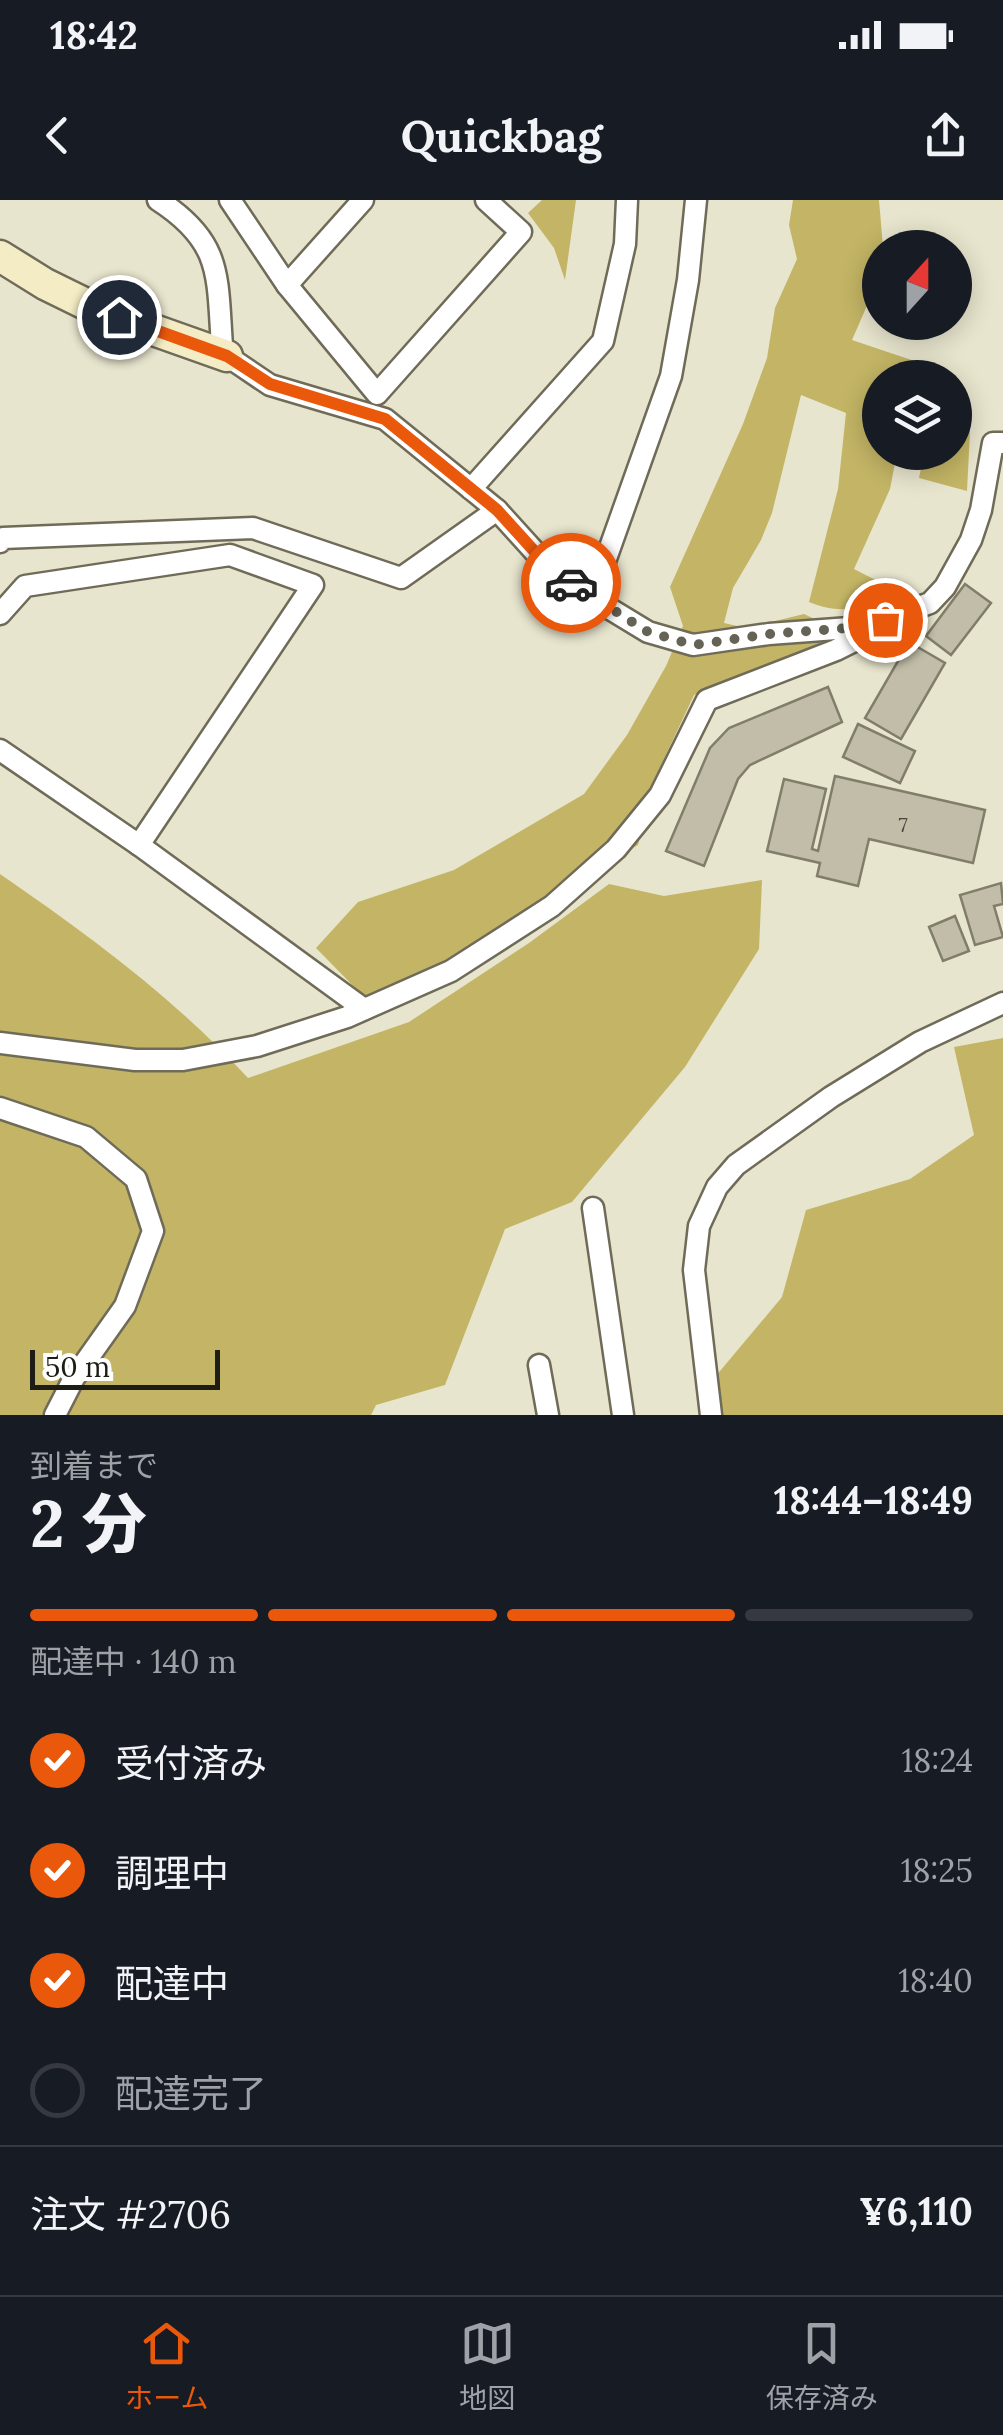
<!DOCTYPE html>
<html lang="ja">
<head>
<meta charset="utf-8">
<style>
  body { margin:0; font-family:Lora,"Noto Sans JP",serif; background:#20242c; color:#f1f3f6; height:100vh; display:flex; flex-direction:column; font-size:38px; white-space:nowrap }
  * { box-sizing:border-box; margin:0 }
  p { font-size:32px; color:#9ea1a6 }
  .icon { flex:none; width:55px; height:55px; fill:none; stroke:currentColor; stroke-width:2; stroke-linecap:round; stroke-linejoin:round }
  .map { position:relative; height:1215px; overflow:hidden }
  .drawer { display:flex; flex-direction:column; background:#171b24; flex:1 }
  .drawer>* { flex:none }
  .needle { width:65px; rotate:21deg }
  .buttons { position:absolute; left:862px; top:30px; display:grid; gap:20px }
  .buttons a { display:grid; place-items:center; width:110px; height:110px; border-radius:50%; background:#171b24; box-shadow:0 5px 25px #0003; font-size:50px }
  .scale { position:absolute; left:30px; bottom:25px; width:190px; box-sizing:border-box; padding-left:10px; border:5px solid #1e1d15; border-top:0; font-size:28px; line-height:35px; white-space:nowrap; color:#1e1d15; -webkit-text-stroke:8px #fff; paint-order:stroke }
  .pin { position:absolute; display:grid; place-items:center; width:85px; height:85px; color:#fff; margin:-42px; border:5px solid #fff; border-radius:50%; box-shadow:0 2px 10px #0007 }
  .courier { position:absolute; display:grid; place-items:center; width:100px; height:100px; margin:-50px; border:8px solid #ea580c; border-radius:50%; background:#fff; color:#222; box-shadow:0 2px 12px #0007 }
  .overview em { font-style:normal; font-weight:800 }
  .overview div { display:flex; flex-direction:column-reverse }
  .overview { display:flex; align-items:center; justify-content:space-between; height:170px; padding:0 30px }
  h1 { font-size:65px; font-weight:800; line-height:75px }
  .bar { display:grid; grid-template-columns:repeat(4,1fr); gap:15px 10px; align-content:center; height:120px; padding:0 30px }
  .bar i { height:12px; border-radius:8px; background:#363941 }
  .bar .current { background:#ea580c }
  .bar p { grid-column:span 4 }
  .line { display:flex; align-items:center; gap:25px; padding:0 30px; border-top:2px solid #363941 }
  .line div { flex:1 }
  ol { padding:0 30px; list-style:none }
  li { display:flex; align-items:center; gap:30px; height:110px }
  li p { margin-inline-start:auto }
  li .icon { padding:10px; border-radius:50%; background:#ea580c; color:#fff; stroke-width:4 }
  li:last-child { color:#9ea1a6 }
  li i { width:55px; height:55px; border:5px solid #363941; border-radius:50% }
  .status { display:flex; justify-content:space-between; align-items:center; height:70px; padding:0 50px; background:#171b24; direction:ltr }
  .status svg { height:28px; fill:currentColor }
  header { display:flex; justify-content:space-between; align-items:center; height:130px; padding:0 30px; background:#171b24; font-size:45px; font-weight:800 }
  .menu { display:flex; justify-content:space-around; align-items:center; height:140px; border-top:2px solid #363941; background:#171b24; font-size:28px; color:#9ea1a6 }
  .menu a { display:grid; justify-items:center; gap:5px }
  .menu .current { color:#ea580c }
  .map>svg:first-child { display:block }
  .green { fill:#c3b565 }
  .building { fill:#c1bda8; stroke:#807d69; stroke-width:2.5 }
  .lines { fill:none; stroke-linecap:round; stroke-linejoin:round }
  .street-casing { stroke:#6f6b58; stroke-width:25 }
  .secondary-casing { stroke:#6f6b58; stroke-width:35 }
  .street { stroke:#fff; stroke-width:20 }
  .secondary { stroke:#f3ecc5; stroke-width:30 }
  .done { stroke:#656356; stroke-width:10; stroke-dasharray:0 18 }
  .route { stroke:#ea580c; stroke-width:12 }
  .labels { text-anchor:middle; stroke-width:8; stroke-linejoin:round; paint-order:stroke }
  .number-label { font-size:20px; fill:#47453a }
</style>
</head>
<body>
<div class="status"><b>18:42</b><svg viewBox="0 0 49 12"><path d="M0 12V9h3v3zM5 12V6h3v6zM10 12V3h3v9zM15 12V0h3v12zM26 1h20v11H26zM47 4h2v5h-2z"/></svg></div>
<header><svg class="icon" aria-label="back" viewBox="0 0 24 24"><path d="M15 5l-7 7 7 7"/></svg>Quickbag<svg class="icon" aria-label="share" viewBox="0 0 24 24"><path d="M12 15V3M7 8l5-5 5 5M5 13v7h14v-7"/></svg></header>
<div class="map">
<svg width="1003" height="1215" viewBox="0 0 1003 1215">
  <rect width="100%" height="100%" fill="#e8e5ce"/>
  <g class="green">
    <path d="M542 0H576L565 80 554 48 528 13Z"/>
    <path d="M793 0H879L883 47 880 48V97L869 101 852 140 956 175 960 210 970 232 967 291 919 278 924 253 955 252V178H880V252L897 253 890 289 854 369 899 392C863 406 846 417 809 402L838 289 846 213 801 195 772 313 761 340 733 388 724 423 746 428 804 414 842 432 779 463 694 495 655 578 638 645 534 705 429 787 367 800 316 748 358 702 454 670 584 594 627 535 666 466 683 426 670 387 743 224 767 158 775 108 797 59 789 25Z"/>
    <path d="M0 674C90 736 173 797 248 878L409 822 529 743 609 684 664 696 762 680 759 749 685 867 572 1002 505 1029 445 1185 376 1205 371 1215H0Z"/>
    <path d="M1003 838V1215H720L715 1177 782 1097 806 1010 910 979 974 935 954 847Z"/>
  </g>
  <g class="building">
    <path d="M965 384 991 403 951 455 926 436Z"/>
    <path d="M909 442 945 463 901 539 865 518Z"/>
    <path d="M828 487 842 522 750 565 738 579 704 666 666 651 710 548 729 528Z"/>
    <path d="M858 524 915 551 900 583 843 557Z"/>
    <path d="M835 576 985 610 973 663 869 639 858 686 817 676 820 663 767 651 784 579 826 589 812 649 818 651Z"/>
    <path d="M1001 683 1003 704 994 706 1003 737 975 745 960 695Z"/>
    <path d="M955 716 969 751 943 761 929 727Z"/>
  </g>
  <g class="lines">
    <g class="street-casing">
      <g id="street">
        <path d="M158 0C223 42 217 76 222 146L227 156 270 185 385 219 497 310 545 363 592 398 648 432 693 445 769 434 863 427 930 403 945 387 971 340 981 310 993 243H1003"/>
        <path d="M230 0 287 85 377 194 521 32 486 0"/>
        <path d="M287 85 363 0"/>
        <path d="M471 289 603 141 625 44 627 0"/>
        <path d="M0 342 3 338 253 328 401 378 497 310"/>
        <path d="M592 398 671 176 688 80 696 0"/>
        <path d="M0 414 25 386 230 355 313 385 139 645"/>
        <path d="M0 550 139 645 364 809"/>
        <path d="M0 843 135 860H183L257 846 347 817 451 771 552 706 616 649 660 595 707 500 836 450 874 431"/>
        <path d="M0 908 86 937 136 979 153 1031 125 1106 74 1178 55 1215"/>
        <path d="M593 1008 623 1215"/>
        <path d="M539 1165 548 1215"/>
        <path d="M711 1215 694 1070 699 1026 717 987 736 965 831 897 920 842 1003 803"/>
      </g>
    </g>
    <g class="secondary-casing">
      <path id="secondary" d="M0 56 45 84 100 111 227 156"/>
    </g>
    <use href="#street" class="street"/>
    <use href="#secondary" class="secondary"/>
  </g>
  <g class="lines">
    <path class="done" d="M571 383 648 432 694 445 769 434 863 427 885 420"/>
    <path class="route" d="M119 117 227 156 270 184 385 219 497 310 545 363 571 383"/>
  </g>
  <g class="labels">
    <g class="number-label">
      <text x="903" y="632">7</text>
    </g>
  </g>
</svg>
<div class="buttons">
<a><svg class="needle" viewBox="-14 -14 28 28"><path d="M0-13l5 13h-10z" fill="#e53935"/><path d="M0 13l5-13h-10z" fill="#9ea1a6"/></svg></a>
<a><svg class="icon" aria-label="layers" viewBox="0 0 24 24"><path d="M12 4l9 5-9 5-9-5zM3 14l9 5 9-5"/></svg></a>
</div>
<div class="scale">50 m</div>
<div class="pin" style="left:885px;top:420px;background:#ea580c"><svg class="icon" aria-label="bag" viewBox="0 0 24 24"><path d="M5 8h14l-1 12H6zM9 8a3 3 0 0 1 6 0"/></svg></div>
<div class="pin" style="left:119px;top:117px;background:#1f2937"><svg class="icon" aria-label="home" viewBox="0 0 24 24"><path d="M3 11l9-7 9 7M6 9v11h12V9"/></svg></div>
<div class="courier" style="left:571px;top:383px"><svg class="icon" aria-label="car" viewBox="0 0 24 24"><path d="M5 17H2v-5l4-1 3-4h7l3 4 3 1v5h-3M9 17h6M6 11h13"/><circle cx="7" cy="17" r="2"/><circle cx="17" cy="17" r="2"/></svg></div>
</div>
<section class="drawer">
<div class="overview"><div><h1>2 分</h1><p>到着まで</p></div><em>18:44–18:49</em></div>
<div class="bar"><i class="current"></i><i class="current"></i><i class="current"></i><i></i><p>配達中 · 140 m</p></div>
<ol>
<li><svg class="icon" aria-label="check" viewBox="0 0 24 24"><path d="M5 12l5 5 9-10"/></svg>受付済み<p>18:24</p></li>
<li><svg class="icon" aria-label="check" viewBox="0 0 24 24"><path d="M5 12l5 5 9-10"/></svg>調理中<p>18:25</p></li>
<li><svg class="icon" aria-label="check" viewBox="0 0 24 24"><path d="M5 12l5 5 9-10"/></svg>配達中<p>18:40</p></li>
<li><i></i>配達完了</li>
</ol>
<div class="line" style="height:130px"><div>注文 #2706</div><b>¥6,110</b></div>
</section>
<nav class="menu">
<a class="current"><svg class="icon" aria-label="home" viewBox="0 0 24 24"><path d="M3 11l9-7 9 7M6 9v11h12V9"/></svg>ホーム</a>
<a><svg class="icon" aria-label="map" viewBox="0 0 24 24"><path d="M3 6l6-2 6 2 6-2v14l-6 2-6-2-6 2zM9 4v14M15 6v14"/></svg>地図</a>
<a><svg class="icon" aria-label="saved" viewBox="0 0 24 24"><path d="M7 4h10v16l-5-4-5 4z"/></svg>保存済み</a>
</nav>
</body>
</html>
